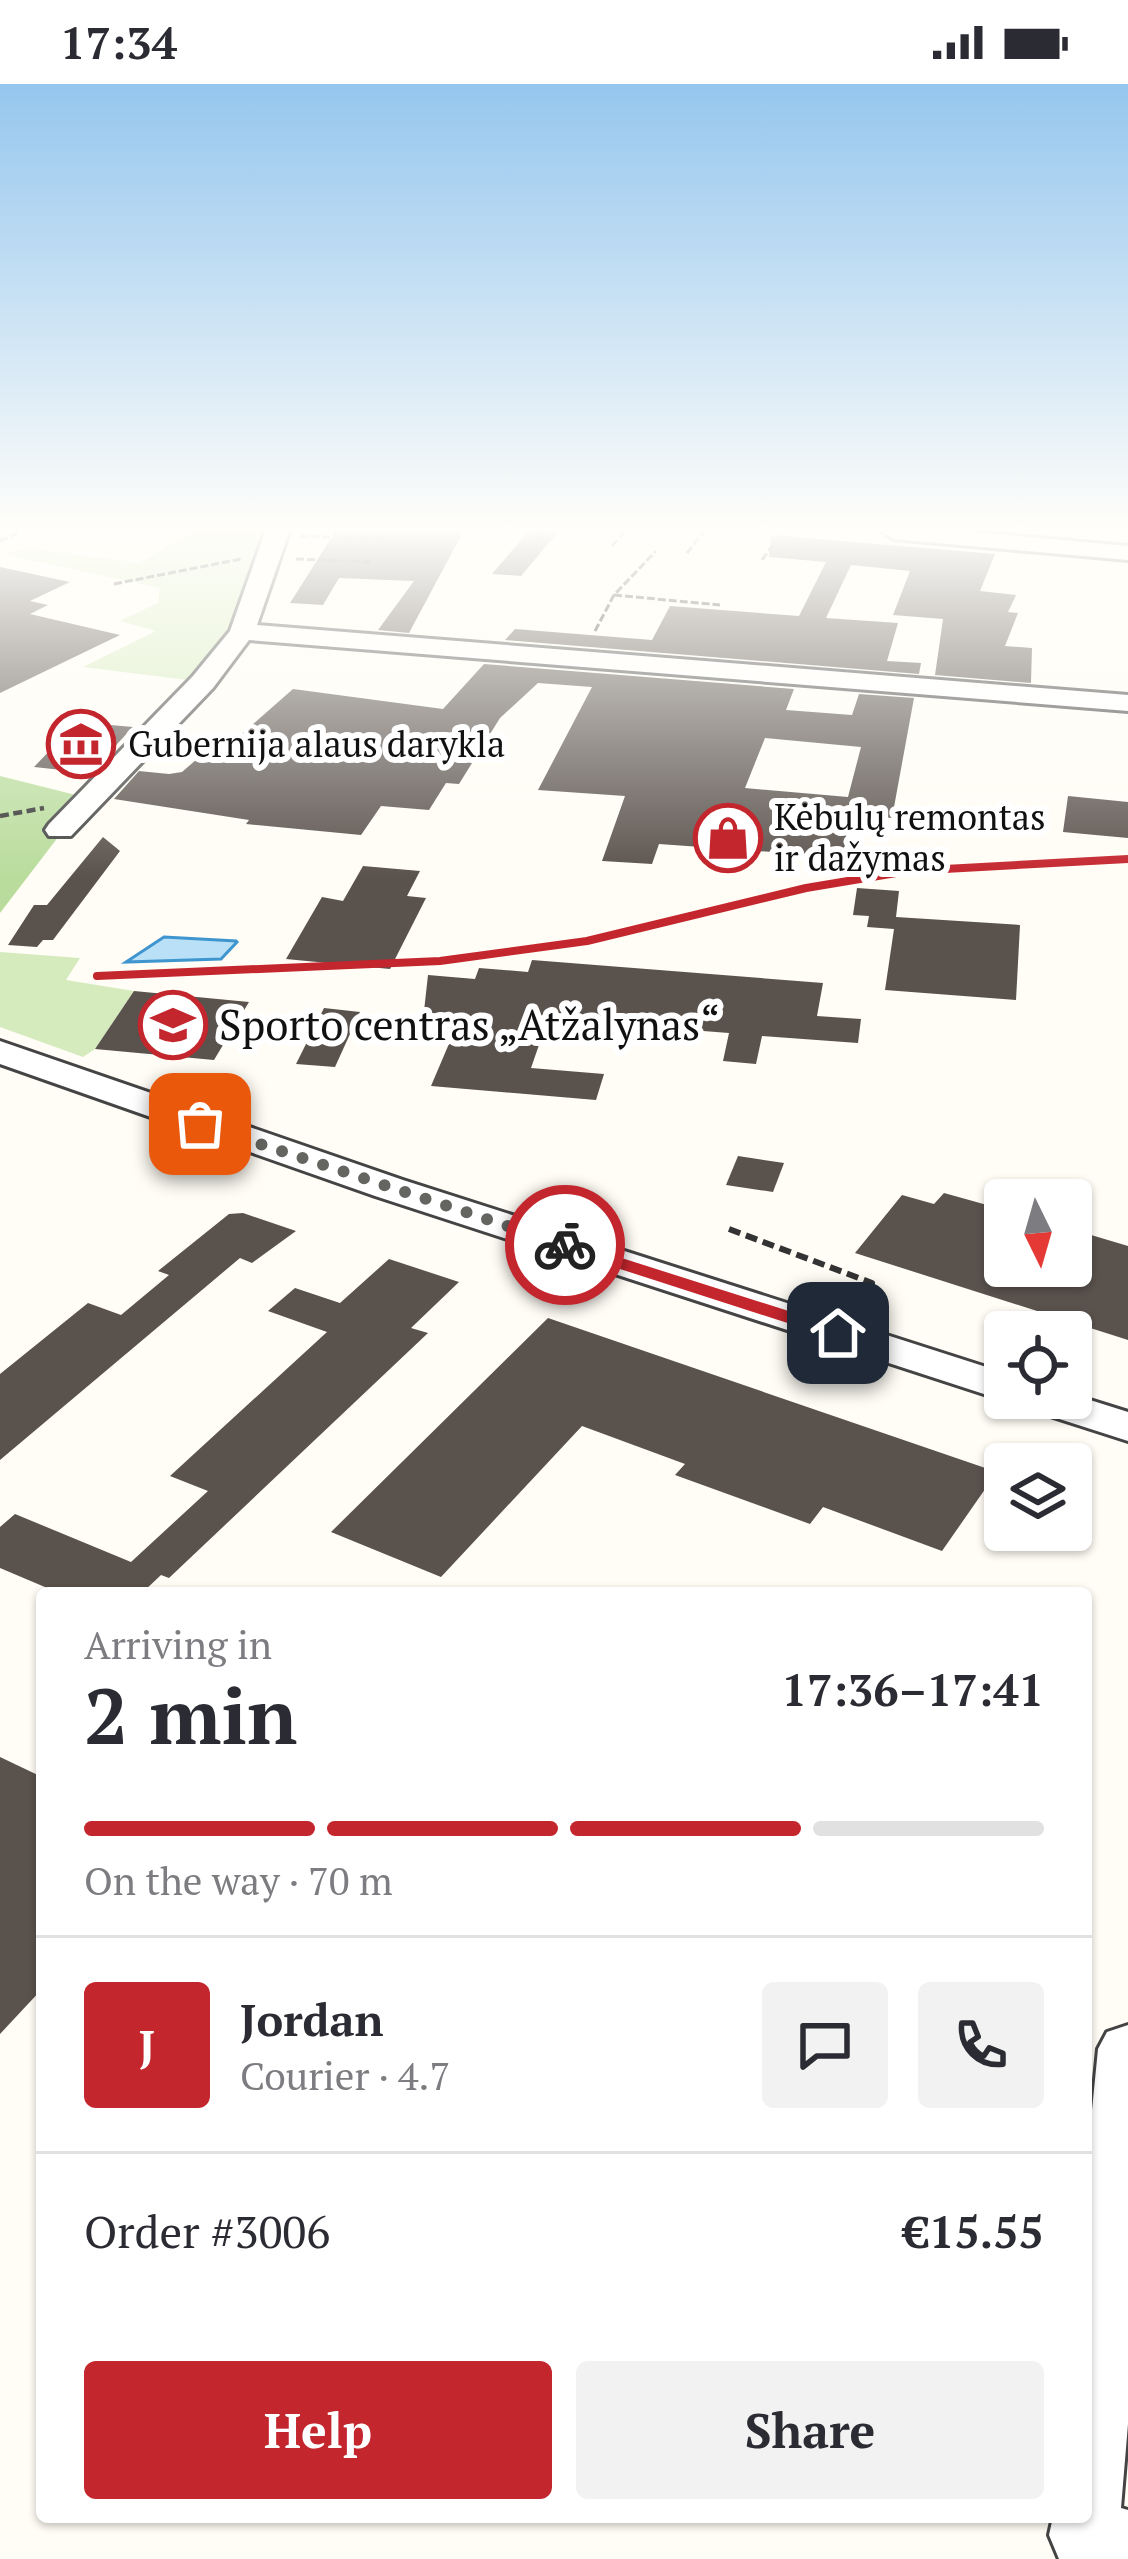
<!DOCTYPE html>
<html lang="en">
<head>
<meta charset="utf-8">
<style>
  body { margin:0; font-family:"PT Serif",serif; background:#f2f2f3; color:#2b2b33; height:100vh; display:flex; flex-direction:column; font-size:45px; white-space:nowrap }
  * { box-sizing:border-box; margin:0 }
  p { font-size:39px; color:#7c7c81 }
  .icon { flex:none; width:66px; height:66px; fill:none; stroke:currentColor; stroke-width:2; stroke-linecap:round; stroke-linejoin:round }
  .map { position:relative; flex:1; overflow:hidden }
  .side { position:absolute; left:36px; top:1503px; width:1056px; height:936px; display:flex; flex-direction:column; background:#fff; border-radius:12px; box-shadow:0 3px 9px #0004 }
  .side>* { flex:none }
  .needle { width:78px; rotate:175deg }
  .fabs { position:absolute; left:984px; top:1095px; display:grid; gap:24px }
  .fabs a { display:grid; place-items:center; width:108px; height:108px; border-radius:12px; background:#fff; box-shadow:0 3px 9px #0004; font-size:60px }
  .pin { position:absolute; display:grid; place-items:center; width:102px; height:102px; color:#fff; margin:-51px; border-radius:24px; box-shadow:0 6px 18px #0006 }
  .courier { position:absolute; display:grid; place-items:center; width:120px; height:120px; margin:-60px; border:9px solid #c4262e; border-radius:50%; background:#fff; color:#222; box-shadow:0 3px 15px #0007 }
  .overview em { font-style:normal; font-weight:700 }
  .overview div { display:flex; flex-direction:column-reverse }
  .overview { display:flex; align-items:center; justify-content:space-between; height:204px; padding:0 48px }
  h1 { font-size:78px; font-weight:700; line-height:90px }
  .bar { display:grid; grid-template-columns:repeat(4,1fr); gap:18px 12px; align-content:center; height:144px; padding:0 48px }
  .bar i { height:15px; border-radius:9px; background:#e1e1e2 }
  .bar .current { background:#c4262e }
  .bar p { grid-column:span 4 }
  .line { display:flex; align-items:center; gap:30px; padding:0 48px; border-top:3px solid #e1e1e2 }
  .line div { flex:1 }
  .round { display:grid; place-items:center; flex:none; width:126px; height:126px; border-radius:12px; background:#f2f2f3 }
  .cta { display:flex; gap:24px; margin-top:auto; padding:24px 48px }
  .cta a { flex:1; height:138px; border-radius:12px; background:#c4262e; color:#fff; font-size:48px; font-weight:700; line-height:138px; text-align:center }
  .cta a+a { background:#f2f2f3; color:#2b2b33 }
  .status { display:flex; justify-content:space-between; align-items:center; height:84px; padding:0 60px; background:#fff; direction:ltr }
  .status svg { height:33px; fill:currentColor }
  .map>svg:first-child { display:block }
  .green { fill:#d5ebbd }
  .forest { fill:#b9dc9c }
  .water { fill:#b9e0f7; stroke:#3f96cf; stroke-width:3 }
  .building { fill:#5a524d; fill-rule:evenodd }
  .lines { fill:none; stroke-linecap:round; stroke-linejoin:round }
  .minor-casing { stroke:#444; stroke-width:6 }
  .path-far2 { stroke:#333; stroke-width:3; stroke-dasharray:8 3; stroke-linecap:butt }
  .path-far1 { stroke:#333; stroke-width:4.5; stroke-dasharray:9 4.5; stroke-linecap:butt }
  .path { stroke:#333; stroke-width:6; stroke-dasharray:12 6; stroke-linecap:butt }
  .minor { fill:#fff; fill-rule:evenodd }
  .rail { stroke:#c4262e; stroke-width:8 }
  .route { fill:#c4262e }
  .done { stroke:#646461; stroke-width:12; stroke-dasharray:0 21.6 }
  .labels { text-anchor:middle; stroke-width:12; stroke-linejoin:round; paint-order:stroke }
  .far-poi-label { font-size:36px; fill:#111; stroke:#fff; text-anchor:start }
  .poi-label { font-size:42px; fill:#111; stroke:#fff; text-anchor:start }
</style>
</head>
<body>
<div class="status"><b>17:34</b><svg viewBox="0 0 49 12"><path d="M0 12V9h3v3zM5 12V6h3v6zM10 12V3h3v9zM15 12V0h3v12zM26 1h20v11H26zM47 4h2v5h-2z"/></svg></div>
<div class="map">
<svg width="1128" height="2475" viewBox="0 0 1128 2475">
  <rect width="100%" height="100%" fill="#fffdf5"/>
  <g class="green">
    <path d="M193 448H277L248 520 203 598 83 583 156 547 120 537 158 519 160 504 3 470 28 464 139 479Z"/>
    <path d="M0 868 80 874 66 896 134 907 95 965 83 973 0 943Z"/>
  </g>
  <path class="forest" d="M0 692 88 714 0 829Z"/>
  <path class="water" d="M164 853 236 857 237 858 221 875 126 878Z"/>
  <g class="building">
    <path d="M335 448H463L409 549 378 546 414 497 339 494 323 521 290 519Z"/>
    <path d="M528 448H558L521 492 492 490Z"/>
    <path d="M771 451 995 470 980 507 1016 511 1008 528 1018 529 1005 562 1032 564 1031 599 935 591 943 535 893 531 910 487 851 481 826 534 898 539 887 577 921 579 919 590 505 556 515 545 652 556 670 522 799 532 826 478 769 473Z"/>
    <path d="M0 483 70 498 30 517 48 521 30 530 120 551 0 609Z"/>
    <path d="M484 580 794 605 786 626 852 631 859 610 914 614 892 734 850 730 843 773 659 760 652 780 602 777 625 712 538 706 592 603 538 599 500 634 459 700 446 699 429 726 381 722 361 751 246 740 249 736 114 715 139 687 169 690 182 688 197 675 211 677 293 605 443 625ZM765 654 861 663 848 713 745 704Z"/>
    <path d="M77 638 133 643 90 689 34 683Z"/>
    <path d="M1068 712 1128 718V754L1063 748Z"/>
    <path d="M103 753 120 767 53 856H43L37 863 8 861 34 821H47Z"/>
    <path d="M363 782 420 787 407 812 426 814 390 885 286 875 322 813 343 817Z"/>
    <path d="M857 804 899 807 896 833 1020 841 1016 916 885 906 894 845 867 843 869 832 853 831Z"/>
    <path d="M532 876 823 899 817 932 861 935 858 959 762 952 756 980 723 977 729 949 548 935 531 984 604 990 596 1016 431 1002 454 948 422 945 428 891 475 895 479 884 528 888Z"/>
    <path d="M134 907 249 918 214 976 95 965Z"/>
    <path d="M324 924 360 928 335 983 296 980Z"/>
    <path d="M738 1072 784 1079 773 1108 726 1101Z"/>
    <path d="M944 1109 1005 1126V1182H1071V1145L1128 1162V1256L855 1169 902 1111 934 1120Z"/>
    <path d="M243 1129 296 1147 252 1179 240 1174 0 1376V1290L88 1219 121 1231 169 1191 158 1187 229 1130Z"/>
    <path d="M389 1175 459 1198 411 1244 428 1249 169 1494 161 1491 142 1509H59L0 1484V1443L15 1430 131 1478 208 1407 170 1392 327 1248 268 1227 295 1204 340 1219Z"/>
    <path d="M548 1234 997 1388 942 1467 823 1423 810 1440 675 1391 685 1380 582 1342 441 1493 331 1448Z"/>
    <path d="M0 1673 42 1693V1905L0 1950Z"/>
  </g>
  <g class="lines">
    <g class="minor-casing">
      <g id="minor">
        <path d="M265 448H289L257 541 1128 611V627L249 556 213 604 71 752H49L45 746 49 740 193 592 230 547Z"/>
        <path d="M882 448H973L1128 462V476L894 455Z"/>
        <path d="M0 957 403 1096 1005 1289V1314H1014L990 1312 375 1112 0 980Z"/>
        <path d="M1071 1310 1128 1328V1357L1022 1323 1015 1314Z"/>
        <path d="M1128 1941V2340L1121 2424 1128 2426V2475H1059L1049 2451 1053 2433H1086V2087L1098 1965 1107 1948Z"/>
      </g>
    </g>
    <g class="path-far2">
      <path d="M300 452 385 455"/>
      <path d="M539 456 545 448"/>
      <path d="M0 457 20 448"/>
      <path d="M612 462 624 448"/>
      <path d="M687 469 703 448"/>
      <path d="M296 475 370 478"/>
      <path d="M762 476 782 448"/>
      <path d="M114 500 241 475"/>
      <path d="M614 511 720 521"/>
      <path d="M595 547 614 511 656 467"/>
    </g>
    <path class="path-far1" d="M0 732 44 724"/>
    <path class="path" d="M729 1145 872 1199 852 1229"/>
    <use href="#minor" class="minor"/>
    <path class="rail" d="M97 892 440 877 587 857 806 804 908 787 1128 775"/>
  </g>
  <linearGradient id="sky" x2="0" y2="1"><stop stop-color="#95c6ee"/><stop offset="0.56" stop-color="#fffefa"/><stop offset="1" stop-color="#fffefa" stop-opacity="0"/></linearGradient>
  <rect width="1128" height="794" fill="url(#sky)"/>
  <path class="route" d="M565 1156 845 1245 848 1249 831 1253 558 1165V1157Z"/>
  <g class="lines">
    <path class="done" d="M200 1040 565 1161"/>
  </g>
  <defs>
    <g id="museum-ring" transform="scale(3.45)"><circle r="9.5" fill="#fff" stroke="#c4262e" stroke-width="1.5"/><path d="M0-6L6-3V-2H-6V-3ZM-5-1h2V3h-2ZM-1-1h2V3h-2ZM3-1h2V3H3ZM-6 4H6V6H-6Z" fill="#c4262e"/></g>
    <g id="shop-ring" transform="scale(3.45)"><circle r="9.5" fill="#fff" stroke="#c4262e" stroke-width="1.5"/><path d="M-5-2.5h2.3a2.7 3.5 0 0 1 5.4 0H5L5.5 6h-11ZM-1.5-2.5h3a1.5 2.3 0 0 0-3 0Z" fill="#c4262e"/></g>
    <g id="school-ring" transform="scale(3.45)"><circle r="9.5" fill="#fff" stroke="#c4262e" stroke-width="1.5"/><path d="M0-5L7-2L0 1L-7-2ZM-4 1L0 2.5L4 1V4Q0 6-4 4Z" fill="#c4262e"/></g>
  </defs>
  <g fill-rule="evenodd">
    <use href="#museum-ring" x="81" y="660"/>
    <use href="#shop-ring" x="728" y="754"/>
    <use href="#school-ring" x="173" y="941"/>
  </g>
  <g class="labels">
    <g class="far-poi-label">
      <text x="128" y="673">Gubernija alaus darykla</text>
      <text x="774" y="746">Kėbulų remontas<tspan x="774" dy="41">ir dažymas</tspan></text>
    </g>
    <g class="poi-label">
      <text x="219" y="956">Sporto centras „Atžalynas“</text>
    </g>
  </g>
</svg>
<div class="fabs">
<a><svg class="needle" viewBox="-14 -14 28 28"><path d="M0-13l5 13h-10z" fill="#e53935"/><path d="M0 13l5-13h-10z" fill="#7c7c81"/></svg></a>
<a><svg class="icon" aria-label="locate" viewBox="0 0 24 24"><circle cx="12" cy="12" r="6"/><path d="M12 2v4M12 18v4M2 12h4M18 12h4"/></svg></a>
<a><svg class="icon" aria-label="layers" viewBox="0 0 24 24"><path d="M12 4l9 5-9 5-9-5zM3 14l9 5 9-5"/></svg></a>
</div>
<div class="pin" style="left:200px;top:1040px;background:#ea580c"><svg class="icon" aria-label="bag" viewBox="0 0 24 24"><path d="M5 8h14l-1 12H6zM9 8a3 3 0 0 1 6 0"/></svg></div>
<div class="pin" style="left:838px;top:1249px;background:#1f2937"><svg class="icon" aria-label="home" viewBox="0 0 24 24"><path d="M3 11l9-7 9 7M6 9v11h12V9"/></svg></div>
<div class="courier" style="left:565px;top:1161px"><svg class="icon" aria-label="bike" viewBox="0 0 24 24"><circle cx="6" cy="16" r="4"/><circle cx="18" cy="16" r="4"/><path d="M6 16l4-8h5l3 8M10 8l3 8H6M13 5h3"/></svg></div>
<section class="side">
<div class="overview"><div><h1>2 min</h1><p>Arriving in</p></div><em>17:36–17:41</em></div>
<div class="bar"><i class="current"></i><i class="current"></i><i class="current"></i><i></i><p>On the way · 70 m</p></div>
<div class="line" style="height:216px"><b class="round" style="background:#c4262e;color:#fff">J</b><div><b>Jordan</b><p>Courier · 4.7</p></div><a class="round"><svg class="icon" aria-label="chat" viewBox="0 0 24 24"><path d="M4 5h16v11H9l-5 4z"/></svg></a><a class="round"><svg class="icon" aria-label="phone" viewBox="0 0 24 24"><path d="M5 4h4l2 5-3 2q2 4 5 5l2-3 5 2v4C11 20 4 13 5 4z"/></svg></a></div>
<div class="line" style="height:156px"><div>Order #3006</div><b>€15.55</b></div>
<div class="cta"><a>Help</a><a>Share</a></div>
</section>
</div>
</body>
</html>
